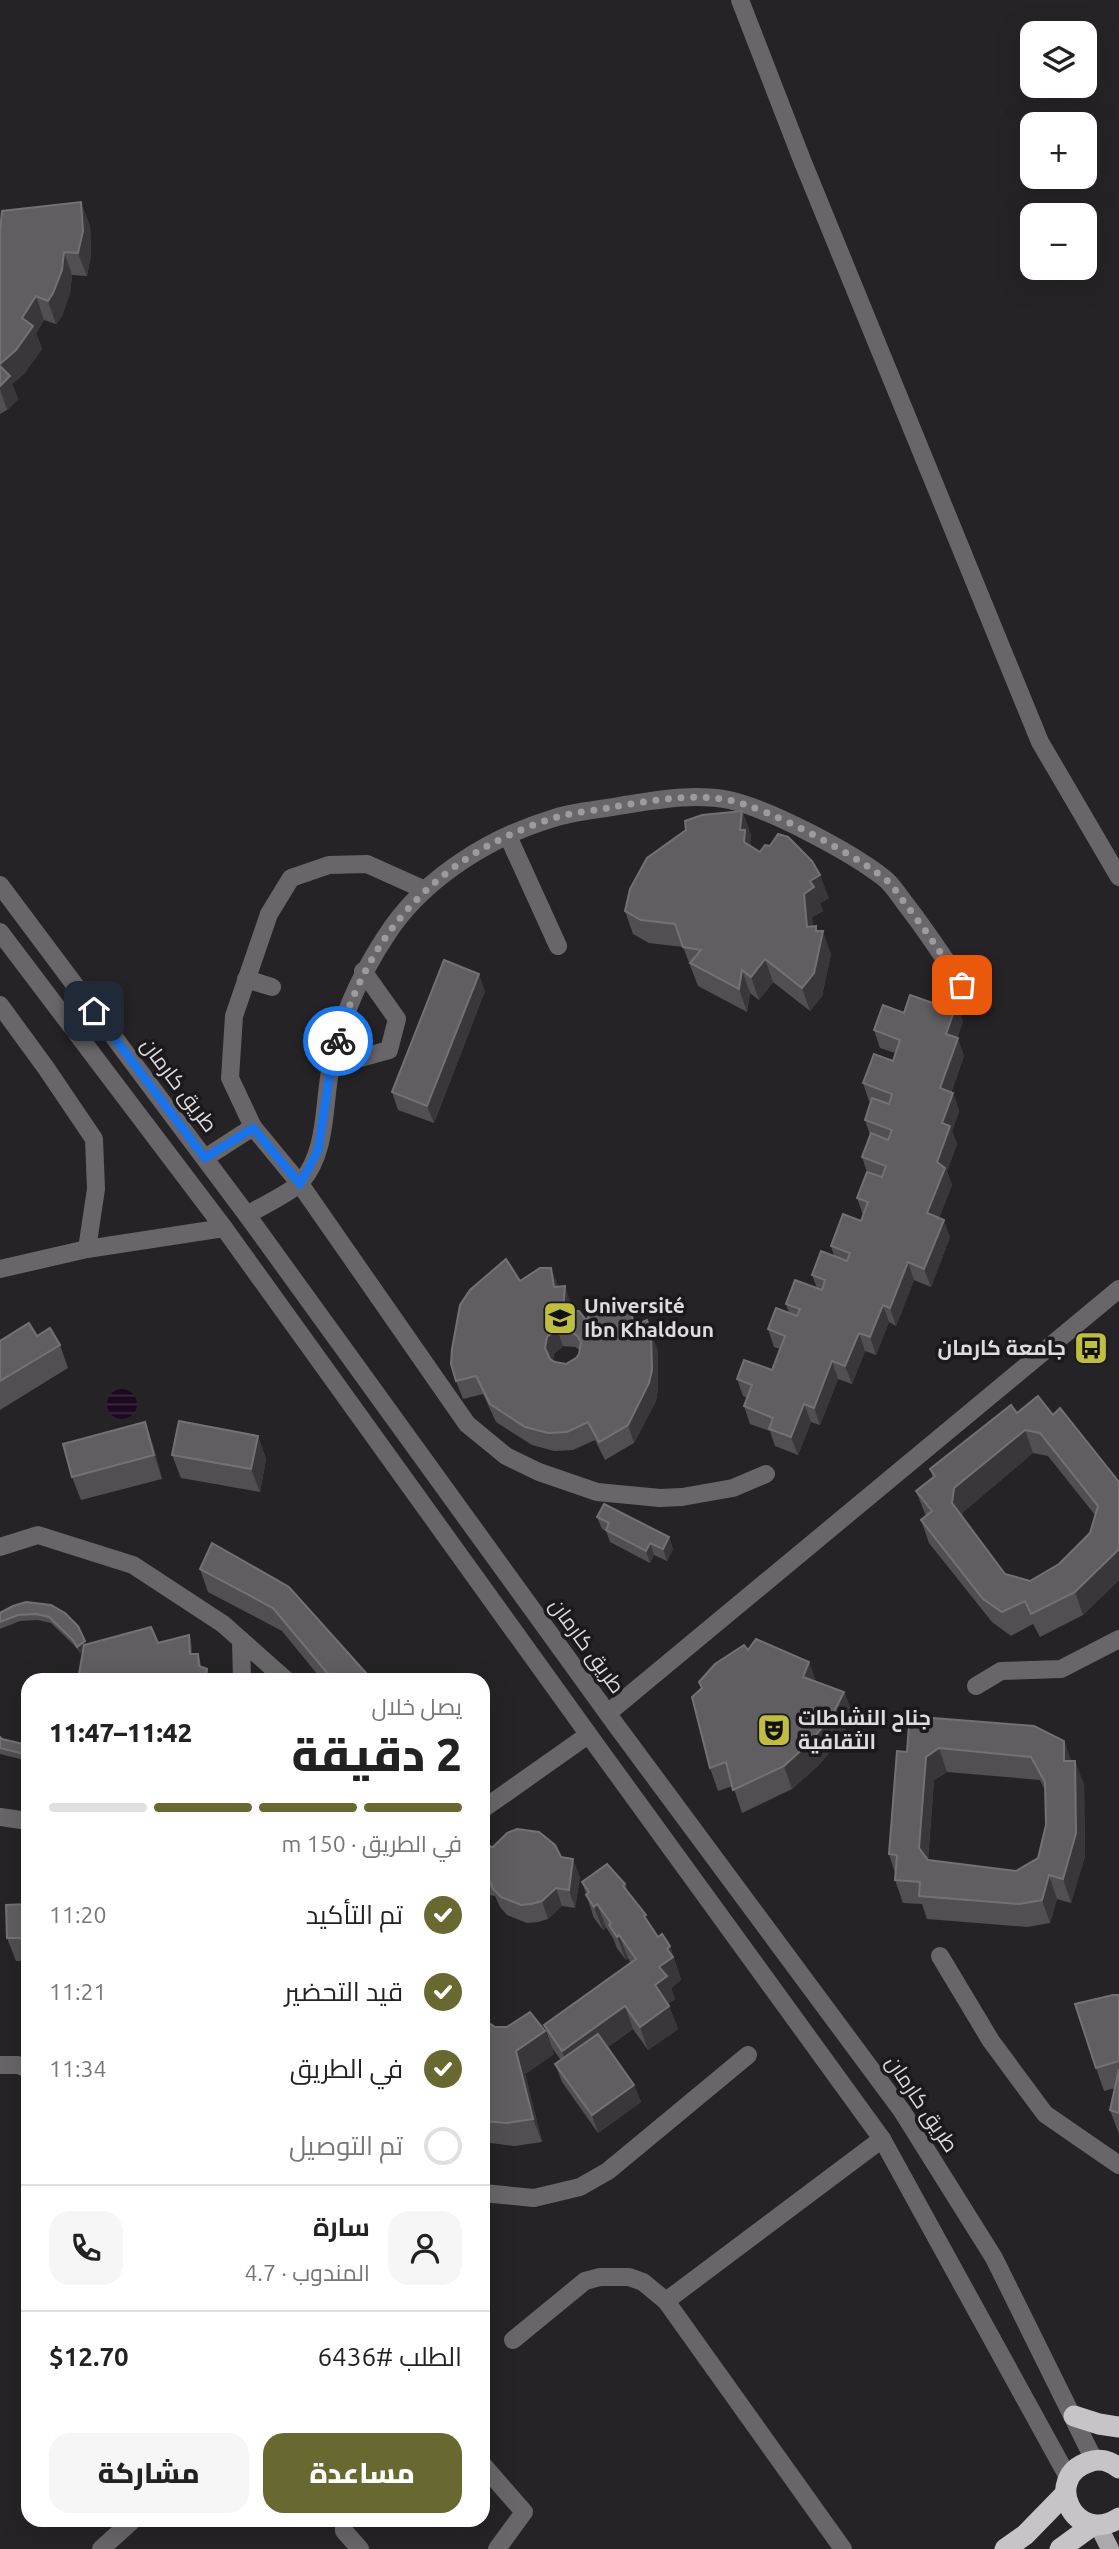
<!DOCTYPE html>
<html lang="ar">
<head>
<meta charset="utf-8">
<style>
  body { margin:0; font-family:Ubuntu,Cairo,sans-serif; background:#f6f6f6; color:#222; direction:rtl; height:100vh; display:flex; flex-direction:column; font-size:26px; white-space:nowrap }
  * { box-sizing:border-box; margin:0 }
  p { font-size:23px; color:#767676 }
  .icon { flex:none; width:38px; height:38px; fill:none; stroke:currentColor; stroke-width:2; stroke-linecap:round; stroke-linejoin:round }
  .map { position:relative; flex:1; overflow:hidden; direction:ltr }
  .side { position:absolute; left:21px; top:1673px; width:469px; height:854px; display:flex; flex-direction:column; background:#fff; border-radius:21px; box-shadow:0 7px 28px #0002; direction:rtl }
  .side>* { flex:none }
  .fabs { position:absolute; left:1020px; top:21px; display:grid; gap:14px }
  .fabs a { display:grid; place-items:center; width:77px; height:77px; border-radius:14px; background:#fff; box-shadow:0 7px 28px #0002; font-size:35px }
  .pin { position:absolute; display:grid; place-items:center; width:60px; height:60px; color:#fff; margin:-30px; border-radius:14px; box-shadow:0 4px 10px #0006 }
  .courier { position:absolute; display:grid; place-items:center; width:70px; height:70px; margin:-35px; border:5px solid #1a73e8; border-radius:50%; background:#fff; color:#222; box-shadow:0 2px 9px #0007 }
  .headline em { font-style:normal; font-weight:800 }
  .headline div { display:flex; flex-direction:column-reverse }
  .headline { display:flex; align-items:center; justify-content:space-between; height:119px; padding:0 28px }
  h1 { font-size:46px; font-weight:800; line-height:52px }
  .bar { display:grid; grid-template-columns:repeat(4,1fr); gap:10px 7px; align-content:center; height:84px; padding:0 28px }
  .bar i { height:9px; border-radius:5px; background:#e0e0e0 }
  .bar .on { background:#686930 }
  .bar p { grid-column:span 4 }
  .line { display:flex; align-items:center; gap:18px; padding:0 28px; border-top:2px solid #e0e0e0 }
  .line div { flex:1 }
  .round { display:grid; place-items:center; flex:none; width:74px; height:74px; border-radius:21px; background:#f6f6f6 }
  ol { padding:0 28px; list-style:none }
  li { display:flex; align-items:center; gap:21px; height:77px }
  li p { margin-inline-start:auto }
  li .icon { padding:7px; border-radius:50%; background:#686930; color:#fff; stroke-width:4 }
  li:last-child { color:#767676 }
  li i { width:38px; height:38px; border:4px solid #e0e0e0; border-radius:50% }
  .action { display:flex; gap:14px; margin-top:auto; padding:14px 28px }
  .action a { flex:1; height:80px; border-radius:21px; background:#686930; color:#fff; font-size:28px; font-weight:800; line-height:80px; text-align:center }
  .action a+a { background:#f6f6f6; color:#222 }
  .map>svg:first-child { display:block }
  .water { fill:url(#water-rules) }
  .lines { fill:none; stroke-linecap:round; stroke-linejoin:round }
  .minor { stroke:#686668; stroke-width:18 }
  .major { stroke:#aca9ad; stroke-width:18 }
  .highway { stroke:#c7c3c8; stroke-width:21 }
  .wall { fill:#524f52; fill-rule:evenodd }
  .shaded-wall { fill:#3a373a }
  .building { fill:#605e61; stroke:#747175; stroke-width:2; fill-rule:evenodd }
  .done { stroke:#9d9b9d; stroke-width:7; stroke-dasharray:0 12.6 }
  .route { stroke:#1a73e8; stroke-width:9 }
  .labels { text-anchor:middle; stroke-width:7; stroke-linejoin:round; paint-order:stroke }
  .street-label { font-size:21px; fill:#dddbdd; stroke:#1c191d }
  .poi-label { font-size:21px; font-weight:bold; fill:#dddbdd; stroke:#1c191d; text-anchor:start }
</style>
</head>
<body>
<div class="map">
<svg width="1119" height="2549" viewBox="0 0 1119 2549">
  <defs>
    <pattern id="water-rules" width="6" height="5" patternUnits="userSpaceOnUse" patternTransform="scale(1.75)"><rect width="6" height="5" fill="#1c0821"/><path d="M0 2.5h6" fill="none" stroke="#3d2b41"/></pattern>
  </defs>
  <rect width="100%" height="100%" fill="#262326"/>
  <circle class="water" cx="122" cy="1404" r="15"/>
  <g class="lines">
    <g class="minor">
      <path d="M740 0 802 160 1040 742 1119 877"/>
      <path d="M508 836 558 946"/>
      <path d="M0 885 247 1215 616 1725 902 2111 994 2258 1094 2460"/>
      <path d="M425 890 367 864 329 865 291 878 269 914 234 1016 230 1078 253 1127 300 1184 467 1424 506 1456 539 1472 597 1492 660 1498 682 1497 733 1488 766 1474"/>
      <path d="M0 932 224 1228 596 1745 882 2139 1069 2479"/>
      <path d="M246 979 272 987"/>
      <path d="M0 1005 46 1068 94 1139 96 1189 87 1249 0 1269"/>
      <path d="M331 1066 389 1050 397 1019 363 971"/>
      <path d="M205 1158 253 1127"/>
      <path d="M247 1215C260 1207 292 1192 301 1182 328 1151 323 1104 331 1066 341 1015 363 969 392 927 429 875 492 837 551 819 574 811 600 810 624 805 658 800 694 793 729 800 770 809 851 852 884 878 892 884 898 894 904 902 925 929 943 956 962 985"/>
      <path d="M87 1249 224 1228"/>
      <path d="M0 1547 38 1535 133 1565 223 1624 286 1680"/>
      <path d="M241 1640 242 1680"/>
      <path d="M976 1686 1001 1671 1061 1669 1119 1639"/>
      <path d="M608 1713 1119 1289"/>
      <path d="M483 1809 588 1735"/>
      <path d="M0 1817 28 1821"/>
      <path d="M940 1956 991 2041 1045 2114 1119 2165"/>
      <path d="M0 2065H18L28 2069"/>
      <path d="M483 2193 534 2198 580 2187 608 2171 748 2055"/>
      <path d="M666 2301 882 2139"/>
      <path d="M513 2340 585 2281 600 2277H629L643 2282 666 2301 843 2549"/>
      <path d="M483 2465 524 2512 497 2549"/>
      <path d="M344 2520V2531L360 2549"/>
      <path d="M101 2549 133 2520"/>
    </g>
    <path class="major" d="M1098 2525 1110 2549"/>
    <g class="highway">
      <path d="M1074 2416 1099 2424 1119 2427"/>
      <path d="M1119 2468C1110 2461 1099 2458 1089 2462 1042 2477 1074 2547 1119 2518"/>
      <path d="M1005 2549 1025 2535 1065 2494"/>
      <path d="M1060 2549 1093 2525"/>
    </g>
  </g>
  <g class="wall">
    <path d="M90 225 91 255 87 276 72 275 70 293 62 316 56 324 44 320 36 333 42 349 24 374 12 384 18 399 7 410 0 414V232Z"/>
    <path d="M742 811 751 835 750 843 751 846 829 898 820 903 823 911 812 917 813 926 818 931 831 954 822 996 810 1011 773 982 759 1000 750 993 747 1012 698 986 683 947 649 943 633 934 625 911Z"/>
    <path d="M485 991 434 1123 398 1110 392 1092Z"/>
    <path d="M904 1013 963 1021 957 1038 964 1056 951 1093H953L959 1111 952 1131 957 1144 947 1171 952 1185 939 1218 950 1237 931 1287 914 1280 896 1326 889 1322 876 1355 865 1351 852 1384 838 1379 820 1425 811 1422 798 1455 775 1446 770 1431 750 1424 744 1406 747 1398 743 1396 737 1379 772 1370 780 1349 774 1347 768 1329 789 1313 786 1304 817 1288 812 1275 834 1256 831 1246 861 1221 863 1215 857 1198 867 1172 862 1157 870 1135 865 1120 871 1102 869 1101 863 1083 893 1061 895 1053 880 1048 874 1030Z"/>
    <path d="M520 1281 558 1286 571 1304V1311L586 1320 607 1310 635 1325 658 1351V1388L656 1401 634 1443 605 1460 595 1440 573 1450 554 1451 532 1445 496 1422 483 1394 463 1399 456 1381ZM563 1346 575 1347 580 1350 579 1354 576 1358 566 1364 555 1362 553 1360 554 1354Z"/>
    <path d="M0 1341 60 1345 68 1368 0 1410Z"/>
    <path d="M1017 1413 1053 1415 1119 1482V1580L1083 1615 1040 1637 1033 1624 1011 1636 992 1622 929 1543 921 1520 926 1516 916 1491 933 1478 930 1469ZM1033 1453 1048 1456 1095 1515 1090 1533 1059 1564 1030 1581 1005 1574 962 1517 963 1512Z"/>
    <path d="M145 1422 153 1445 162 1479 81 1500 72 1477Z"/>
    <path d="M258 1436 266 1459 260 1492 181 1478 172 1455Z"/>
    <path d="M597 1517 669 1537 673 1549 667 1561 654 1555 650 1563 610 1542 606 1531 602 1529Z"/>
    <path d="M212 1543 369 1680H322L282 1631 208 1592 200 1569Z"/>
    <path d="M51 1605 86 1644 158 1643 189 1635 191 1641 192 1654H198L200 1660 201 1667 209 1675 83 1650 80 1653 75 1646 51 1623 38 1620 20 1621 0 1629V1613Z"/>
    <path d="M748 1650 809 1662 816 1682 844 1692 853 1715 841 1739 818 1766 792 1789 742 1813 733 1786 718 1791 710 1768 702 1689 699 1682Z"/>
    <path d="M932 1727 1064 1741 1071 1761 1084 1784 1085 1856 1071 1903 1057 1899 1050 1923 1027 1927 927 1919 922 1904 903 1903 895 1880V1873L889 1854 907 1752ZM947 1772 1040 1780 1045 1790 1046 1825 1038 1858 1016 1871 928 1860 934 1780Z"/>
    <path d="M0 1737 2 1739 28 1745V1761L0 1754Z"/>
    <path d="M483 1845 561 1857 580 1877 575 1908 562 1906 548 1919 538 1922 527 1923 507 1915 500 1907 495 1896 483 1894Z"/>
    <path d="M582 1882 625 1884 629 1894 658 1937 670 1946 681 1980 671 1988 675 1999 668 2004 678 2029 648 2050 633 2029 608 2047 634 2085 641 2102 598 2133 562 2082 555 2064 561 2060 552 2048 544 2025 631 1963 628 1958 626 1960 617 1948 613 1938 606 1927 603 1930 594 1918Z"/>
    <path d="M28 1904V1961H16L7 1938Z"/>
    <path d="M1119 1995V2134L1110 2110 1115 2088 1104 2091 1096 2068Z"/>
    <path d="M483 2015 489 2023 495 2027 545 2031 554 2054 525 2074 542 2142 515 2146 483 2142Z"/>
  </g>
  <g class="shaded-wall">
    <path d="M81 202 90 225 91 255 87 276 78 253Z"/>
    <path d="M64 252 72 275 70 293 62 316 56 324 48 301Z"/>
    <path d="M36 296 44 320 36 333 42 349 24 374 12 384 18 399 7 410 0 389V364L22 318Z"/>
    <path d="M742 811 751 835 750 843 753 854 752 865 740 830Z"/>
    <path d="M820 875 829 898 820 903 823 911 812 917 816 950 807 927 804 894 810 881Z"/>
    <path d="M816 926 821 940 823 931 831 954 822 996 810 1011 802 988 816 931Z"/>
    <path d="M765 959 773 982 759 1000 751 977Z"/>
    <path d="M742 970 750 993 747 1012 739 989Z"/>
    <path d="M479 974 485 991 434 1123 427 1106Z"/>
    <path d="M957 1003 963 1021 952 1051 946 1034Z"/>
    <path d="M958 1038 964 1056 946 1106 940 1088Z"/>
    <path d="M953 1093 959 1111 952 1131 957 1144 947 1171 952 1185 934 1231 927 1213 937 1162 942 1123Z"/>
    <path d="M944 1220 950 1237 931 1287 924 1269Z"/>
    <path d="M908 1262 914 1280 896 1326 890 1308Z"/>
    <path d="M551 1268 558 1285 561 1304 554 1287Z"/>
    <path d="M565 1286 571 1304 570 1328 563 1311Z"/>
    <path d="M883 1305 889 1322 876 1355 870 1337Z"/>
    <path d="M647 1320 658 1351V1388L656 1401 634 1443 628 1425Z"/>
    <path d="M557 1329 563 1346 554 1354 552 1366 545 1348 547 1337Z"/>
    <path d="M859 1333 865 1351 852 1384 845 1366Z"/>
    <path d="M832 1361 838 1379 820 1425 814 1408Z"/>
    <path d="M804 1404 811 1422 798 1455 791 1437Z"/>
    <path d="M145 1422 153 1445 162 1479 154 1455Z"/>
    <path d="M1025 1430 1033 1453 963 1512 960 1526 952 1503 954 1488Z"/>
    <path d="M258 1436 266 1459 260 1492 251 1469Z"/>
    <path d="M669 1537 673 1549 667 1561 663 1549Z"/>
    <path d="M650 1543 654 1555 650 1563 646 1551Z"/>
    <path d="M1119 1549V1580L1083 1615 1075 1592Z"/>
    <path d="M189 1635 191 1641 192 1660 190 1654Z"/>
    <path d="M85 1641 87 1647 80 1653 77 1647Z"/>
    <path d="M809 1662 817 1685 803 1677Z"/>
    <path d="M207 1669 209 1675 208 1680H205Z"/>
    <path d="M367 1674 369 1680H358Z"/>
    <path d="M844 1692 853 1715 841 1739 818 1766 792 1789 784 1766Z"/>
    <path d="M1064 1741 1072 1764 1064 1761Z"/>
    <path d="M939 1748 947 1772 934 1780 927 1871 919 1848 926 1757Z"/>
    <path d="M1075 1761 1084 1784 1085 1856 1071 1903 1063 1879Z"/>
    <path d="M573 1859 580 1877 575 1908 569 1890Z"/>
    <path d="M1049 1875 1057 1899 1050 1923 1042 1900Z"/>
    <path d="M556 1888 562 1906 548 1919 542 1901Z"/>
    <path d="M597 1904 606 1927 603 1930 594 1907Z"/>
    <path d="M619 1935 628 1958 626 1960 617 1937Z"/>
    <path d="M670 1946 681 1980 671 1988 675 1999 663 2008 655 1985 659 1967 667 1949Z"/>
    <path d="M625 2006 633 2029 570 2074 562 2051Z"/>
    <path d="M669 2006 678 2029 648 2050 640 2027Z"/>
    <path d="M545 2031 554 2054 525 2074 542 2142 533 2119 516 2051Z"/>
    <path d="M634 2085 641 2102 598 2133 592 2115Z"/>
  </g>
  <g class="building">
    <path d="M81 202 83 231 78 253 64 252 62 270 53 293 48 301 36 296 22 318 33 326 16 350 0 364V232L2 211Z"/>
    <path d="M0 366 10 376 0 386Z"/>
    <path d="M742 811 740 830H745L744 842 760 852 765 845 770 846 778 834 788 837 812 861 820 875 810 881 814 887 804 894 807 927 816 926V931H823L814 973 802 988 765 959 751 977 742 970 739 989 690 963 701 950 683 947 675 924 641 920 625 911 630 889 647 858 686 830 685 821 702 815Z"/>
    <path d="M444 960 479 974 427 1106 392 1092Z"/>
    <path d="M910 995 944 1007 947 999 957 1003 946 1034 958 1038 940 1088 953 1093 942 1123 950 1126 937 1162 945 1168 927 1213 944 1220 924 1269 908 1262 890 1308 883 1305 870 1337 859 1333 845 1366 832 1361 814 1408 804 1404 791 1437 769 1429 773 1418 744 1406 752 1385 737 1379 744 1360 772 1370 785 1336 768 1329 776 1308 797 1316 800 1309 786 1304 795 1280 822 1290 825 1280 812 1275 821 1251 847 1261 850 1253 831 1246 843 1214 861 1221 868 1202 857 1198 867 1172 882 1177 886 1166 862 1157 871 1133 888 1140 892 1130 865 1120 872 1098 889 1104 892 1094 863 1083 874 1054 893 1061 900 1040 874 1030 883 1005 904 1013Z"/>
    <path d="M506 1259 520 1281 540 1268H551L554 1287 565 1286 563 1311H579L586 1320 600 1303 607 1310 626 1300 635 1325 647 1320 651 1333 652 1370 649 1383 628 1425 599 1442 588 1422 567 1432 548 1433 525 1427 490 1404 476 1376 456 1381 451 1364 452 1349 460 1305 470 1290ZM557 1329H569L578 1337 581 1342 579 1354 576 1358 566 1364 555 1362 550 1359 545 1348 547 1337Z"/>
    <path d="M29 1323 37 1336 50 1328 60 1345 0 1381V1341Z"/>
    <path d="M1038 1396 1053 1415 1060 1408 1119 1482V1549L1075 1592 1031 1614 1025 1601 1002 1612 983 1599 921 1520 932 1511 916 1491 935 1476 930 1469 1011 1405 1017 1413ZM1025 1430 1040 1433 1098 1506 1090 1533 1059 1564 1030 1581 1005 1574 952 1503 954 1488Z"/>
    <path d="M179 1421 258 1436 251 1469 172 1455Z"/>
    <path d="M145 1422 154 1455 72 1477 63 1444Z"/>
    <path d="M604 1504 669 1537 663 1549 650 1543 646 1551 606 1530 609 1523 597 1517Z"/>
    <path d="M212 1543 289 1587 367 1674 358 1680H333L273 1608 200 1569Z"/>
    <path d="M26 1602 51 1605 65 1613 78 1626 85 1641 77 1647 73 1640 49 1617 36 1614 18 1615 0 1622V1613L13 1606Z"/>
    <path d="M151 1627 158 1643 189 1635 190 1654H198L199 1666 207 1669 205 1680H78L84 1645Z"/>
    <path d="M756 1639 809 1662 803 1677 844 1692 832 1716 809 1743 784 1766 733 1790 726 1762 710 1768 692 1697 702 1688 699 1682 715 1664 744 1645 748 1650Z"/>
    <path d="M933 1718 1034 1726 1064 1741V1761H1075L1076 1833 1063 1879 1049 1875 1042 1900 1019 1904 919 1896 920 1882 895 1880 897 1855 889 1854 897 1751 907 1752 909 1725 932 1727ZM939 1748 1031 1757 1045 1782 1046 1825 1038 1858 1016 1871 928 1860 919 1848 926 1757Z"/>
    <path d="M0 1737 2 1739 28 1745V1755L0 1748Z"/>
    <path d="M517 1829 539 1832 555 1845 561 1857 573 1859 569 1890 556 1888 542 1901 531 1904 521 1905 501 1897 493 1889 488 1878 483 1877V1845L493 1847 507 1833Z"/>
    <path d="M607 1864 625 1884 623 1886 646 1915 644 1916 658 1937 662 1934 670 1946 667 1949 673 1957 659 1967 667 1976 655 1985 669 2006 640 2027 625 2006 562 2051 544 2025 636 1959 619 1935 617 1937 609 1925 611 1923 597 1904 594 1907 586 1895 589 1892 582 1882Z"/>
    <path d="M28 1904V1938H7L6 1905Z"/>
    <path d="M1113 1995H1119V2061L1096 2068 1075 2004Z"/>
    <path d="M530 2012 545 2031 516 2051 533 2119 507 2123 483 2121V2015L489 2023 495 2027H507Z"/>
    <path d="M598 2034 634 2085 592 2115 555 2064Z"/>
    <path d="M1119 2069V2113L1110 2110Z"/>
  </g>
  <g class="lines">
    <path class="done" d="M338 1041C369 930 441 854 551 819 571 812 593 811 613 807 650 801 691 793 729 800 770 809 850 852 884 878 892 884 898 894 904 902 925 929 943 956 962 985"/>
    <path class="route" d="M94 1011 205 1158 253 1128 300 1184 318 1150 331 1066 338 1041"/>
  </g>
  <defs>
    <g id="university-square" transform="scale(1.75)"><rect x="-9" y="-9" width="18" height="18" rx="4" fill="#bebf42" stroke="#1c191d"/><path d="M0-5L7-2L0 1L-7-2ZM-4 1L0 2.5L4 1V4Q0 6-4 4Z" fill="#111"/></g>
    <g id="bus-square" transform="scale(1.75)"><rect x="-9" y="-9" width="18" height="18" rx="4" fill="#bebf42" stroke="#1c191d"/><path d="M-5-6H5V4H4V6H2V4H-2V6H-4V4H-5ZM-3.5-4V0h7V-4ZM-3.5 1.2v1.5H-2V1.2ZM2 1.2v1.5H3.5V1.2Z" fill="#111"/></g>
    <g id="theatre-square" transform="scale(1.75)"><rect x="-9" y="-9" width="18" height="18" rx="4" fill="#bebf42" stroke="#1c191d"/><path d="M-5-5.5Q0-4 5-5.5V0Q5 5 0 6Q-5 5-5 0ZM-3.3-2.5H-1v1.5H-3.3ZM1-2.5H3.3v1.5H1ZM-2.8 1Q0 5.5 2.8 1Z" fill="#111"/></g>
  </defs>
  <g fill-rule="evenodd">
    <use href="#university-square" x="560" y="1318"/>
    <use href="#bus-square" x="1091" y="1348"/>
    <use href="#theatre-square" x="774" y="1730"/>
  </g>
  <g class="labels">
    <g class="street-label">
      <text transform="translate(179 1085) rotate(53)" y="7">طريق كارمان</text>
      <text transform="translate(587 1646) rotate(54)" y="7">طريق كارمان</text>
      <text transform="translate(922 2104) rotate(56)" y="7">طريق كارمان</text>
    </g>
    <g class="poi-label">
      <text x="584" y="1313">Université<tspan x="584" dy="24">Ibn Khaldoun</tspan></text>
      <text x="1066" y="1355" text-anchor="end">جامعة كارمان</text>
      <text x="798" y="1725">جناح النشاطات<tspan x="798" dy="24">الثقافية</tspan></text>
    </g>
  </g>
</svg>
<div class="fabs">
<a><svg class="icon" aria-label="layers" viewBox="0 0 24 24"><path d="M12 4l9 5-9 5-9-5zM3 14l9 5 9-5"/></svg></a>
<a>+</a>
<a>−</a>
</div>
<div class="pin" style="left:962px;top:985px;background:#ea580c"><svg class="icon" aria-label="bag" viewBox="0 0 24 24"><path d="M5 8h14l-1 12H6zM9 8a3 3 0 0 1 6 0"/></svg></div>
<div class="pin" style="left:94px;top:1011px;background:#1f2937"><svg class="icon" aria-label="home" viewBox="0 0 24 24"><path d="M3 11l9-7 9 7M6 9v11h12V9"/></svg></div>
<div class="courier" style="left:338px;top:1041px"><svg class="icon" aria-label="bike" viewBox="0 0 24 24"><circle cx="6" cy="16" r="4"/><circle cx="18" cy="16" r="4"/><path d="M6 16l4-8h5l3 8M10 8l3 8H6M13 5h3"/></svg></div>
<section class="side">
<div class="headline"><div><h1>2 دقيقة</h1><p>يصل خلال</p></div><em>11:42–11:47</em></div>
<div class="bar"><i class="on"></i><i class="on"></i><i class="on"></i><i></i><p>في الطريق · 150 m</p></div>
<ol>
<li><svg class="icon" aria-label="check" viewBox="0 0 24 24"><path d="M5 12l5 5 9-10"/></svg>تم التأكيد<p>11:20</p></li>
<li><svg class="icon" aria-label="check" viewBox="0 0 24 24"><path d="M5 12l5 5 9-10"/></svg>قيد التحضير<p>11:21</p></li>
<li><svg class="icon" aria-label="check" viewBox="0 0 24 24"><path d="M5 12l5 5 9-10"/></svg>في الطريق<p>11:34</p></li>
<li><i></i>تم التوصيل</li>
</ol>
<div class="line" style="height:126px"><a class="round"><svg class="icon" aria-label="person" viewBox="0 0 24 24"><circle cx="12" cy="8" r="4"/><path d="M4 21q1-7 8-7t8 7"/></svg></a><div><b>سارة</b><p>المندوب · 4.7</p></div><a class="round"><svg class="icon" aria-label="phone" viewBox="0 0 24 24"><path d="M5 4h4l2 5-3 2q2 4 5 5l2-3 5 2v4C11 20 4 13 5 4z"/></svg></a></div>
<div class="line" style="height:91px"><div>الطلب #6436</div><b>$12.70</b></div>
<div class="action"><a>مساعدة</a><a>مشاركة</a></div>
</section>
</div>
</body>
</html>
